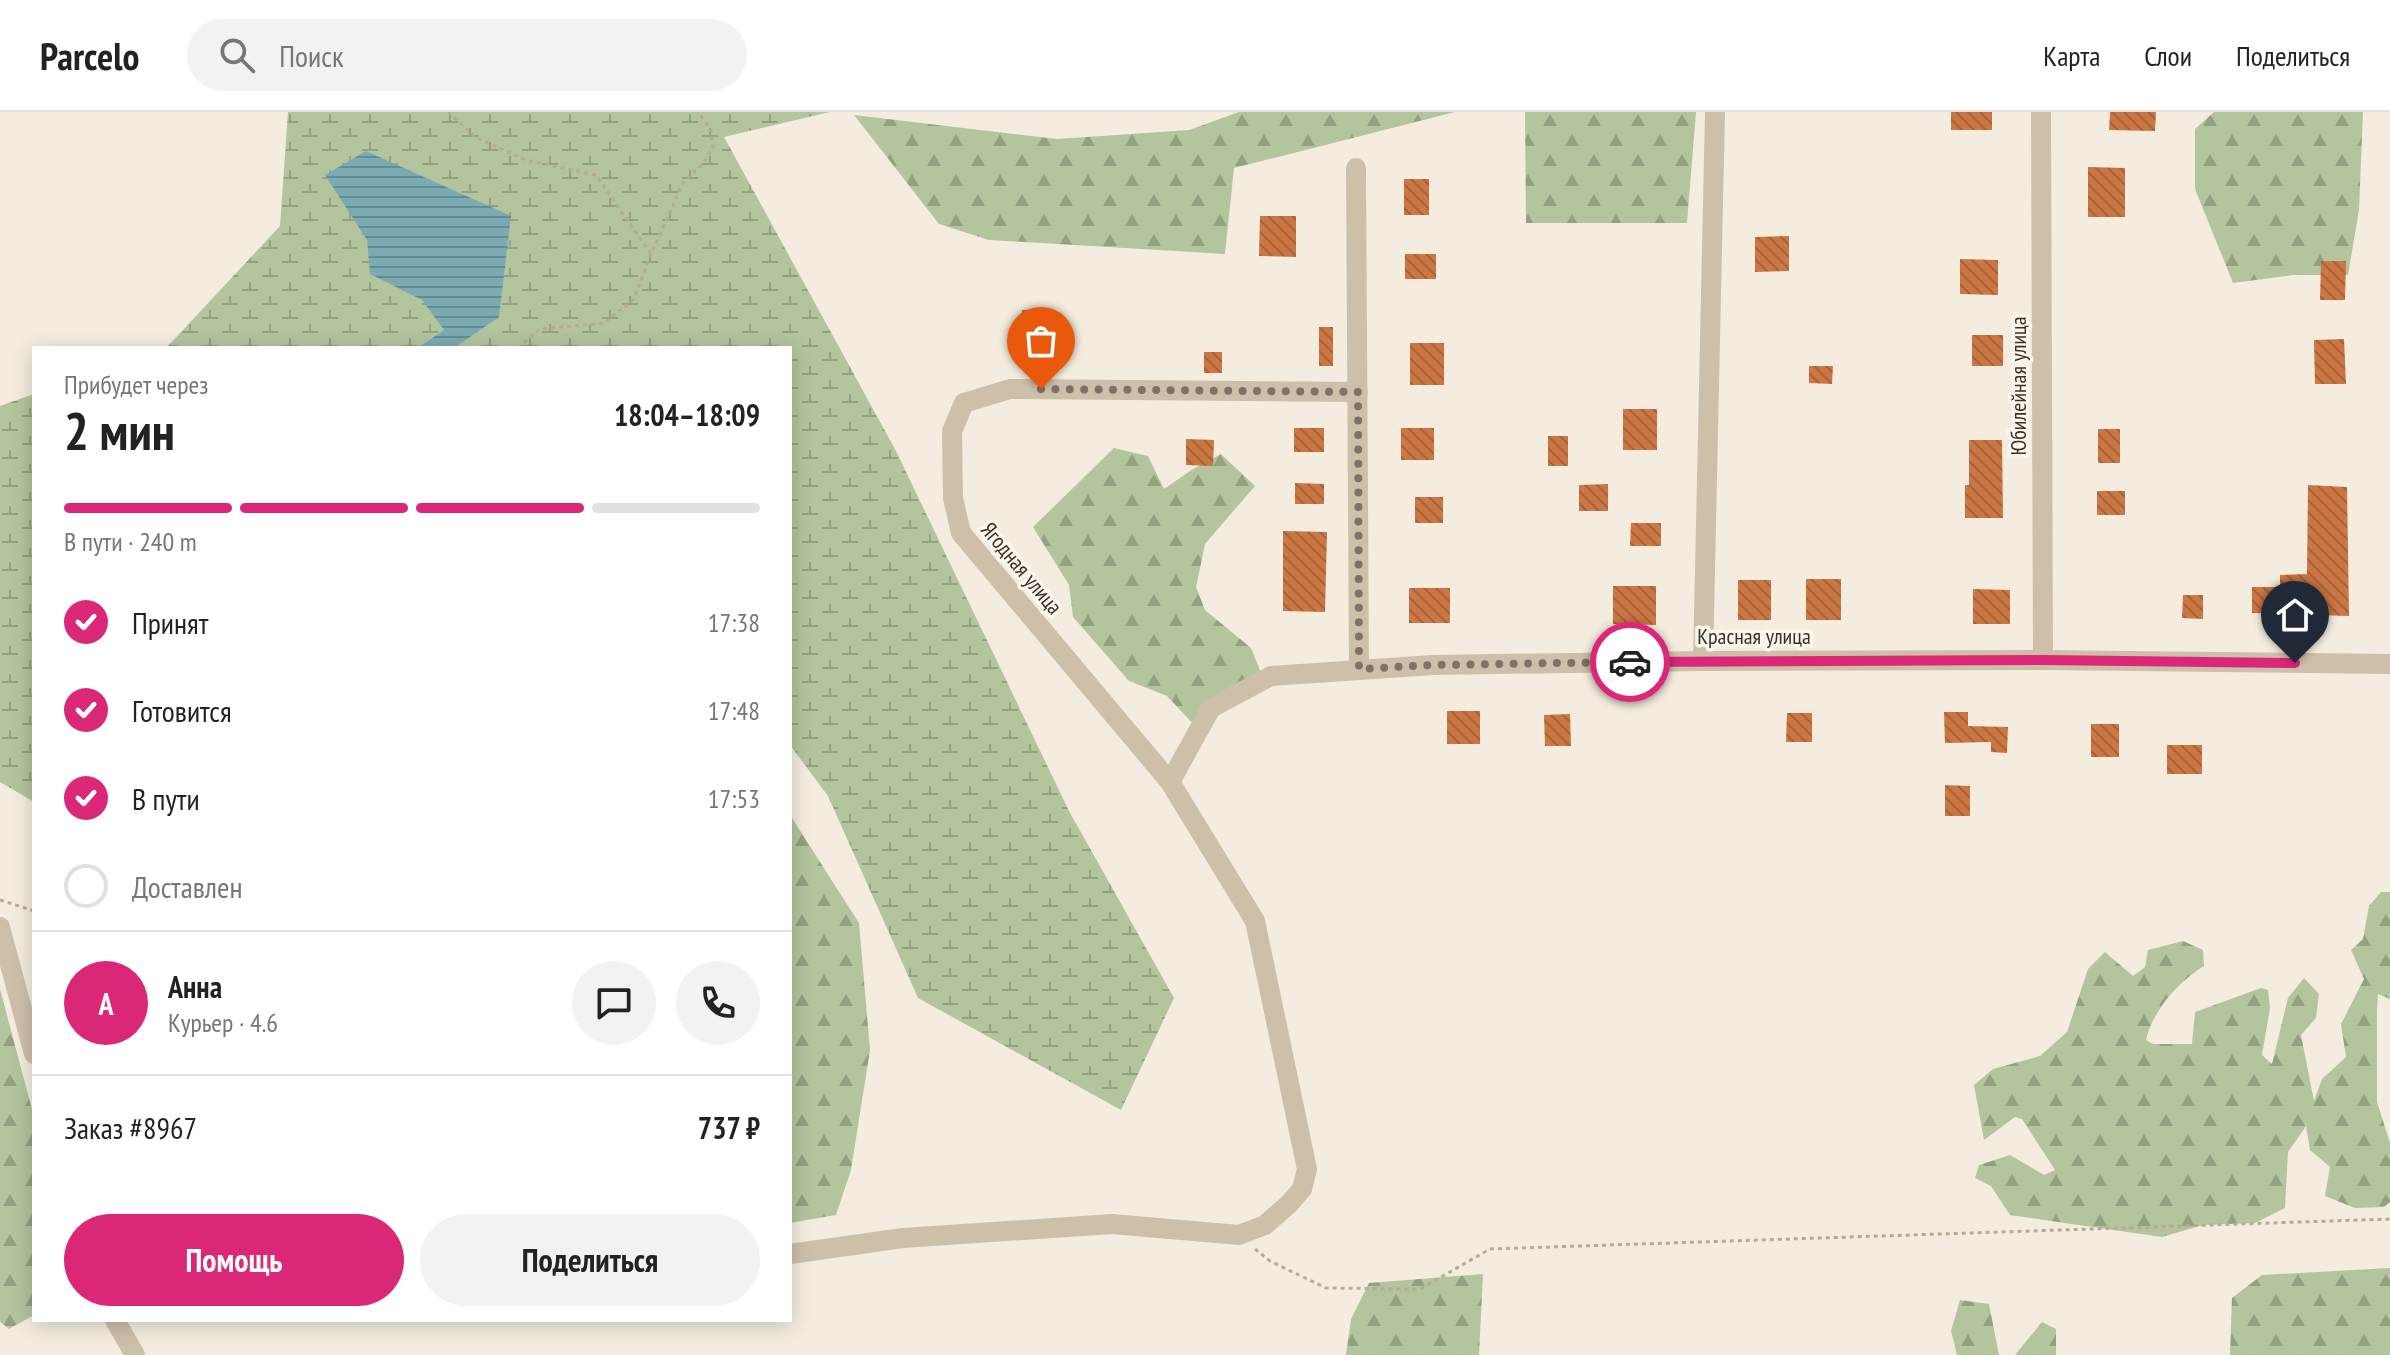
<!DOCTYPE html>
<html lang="ru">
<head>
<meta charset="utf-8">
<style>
  body { margin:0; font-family:"PT Sans Narrow",sans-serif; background:#f2f2f2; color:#222; height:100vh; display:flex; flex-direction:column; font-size:30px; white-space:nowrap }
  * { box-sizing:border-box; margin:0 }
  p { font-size:26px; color:#767676 }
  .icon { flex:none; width:44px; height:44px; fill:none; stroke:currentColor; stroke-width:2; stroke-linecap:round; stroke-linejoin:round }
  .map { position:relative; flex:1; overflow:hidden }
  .drawer { position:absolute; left:32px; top:234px; width:760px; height:976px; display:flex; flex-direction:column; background:#fff; border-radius:0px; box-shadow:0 4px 20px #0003 }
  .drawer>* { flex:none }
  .pin { position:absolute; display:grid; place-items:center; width:68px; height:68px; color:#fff; margin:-82px -34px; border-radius:50% 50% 50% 0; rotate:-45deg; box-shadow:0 0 8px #0007 }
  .pin .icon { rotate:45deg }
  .courier { position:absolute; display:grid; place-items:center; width:80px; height:80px; margin:-40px; border:6px solid #db2777; border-radius:50%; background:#fff; color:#222; box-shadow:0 2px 10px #0007 }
  .overview em { font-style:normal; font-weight:700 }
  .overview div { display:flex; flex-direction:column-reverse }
  .overview { display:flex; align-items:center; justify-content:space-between; height:136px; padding:0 32px }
  h1 { font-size:52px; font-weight:700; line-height:60px }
  .bar { display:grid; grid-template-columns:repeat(4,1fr); gap:12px 8px; align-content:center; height:96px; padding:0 32px }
  .bar i { height:10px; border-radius:6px; background:#e0e0e0 }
  .bar .active { background:#db2777 }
  .bar p { grid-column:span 4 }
  .line { display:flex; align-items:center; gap:20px; padding:0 32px; border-top:2px solid #e0e0e0 }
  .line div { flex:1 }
  .round { display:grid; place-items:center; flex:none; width:84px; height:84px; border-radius:42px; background:#f2f2f2 }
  ol { padding:0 32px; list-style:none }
  li { display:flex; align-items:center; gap:24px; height:88px }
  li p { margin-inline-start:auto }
  li .icon { padding:8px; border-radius:50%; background:#db2777; color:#fff; stroke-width:4 }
  li:last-child { color:#767676 }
  li i { width:44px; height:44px; border:4px solid #e0e0e0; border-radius:50% }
  .cta { display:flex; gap:16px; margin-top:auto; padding:16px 32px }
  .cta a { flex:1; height:92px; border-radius:48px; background:#db2777; color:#fff; font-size:32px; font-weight:700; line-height:92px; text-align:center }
  .cta a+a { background:#f2f2f2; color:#222 }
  header { display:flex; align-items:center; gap:48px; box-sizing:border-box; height:112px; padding:0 40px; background:#fff; border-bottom:2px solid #e0e0e0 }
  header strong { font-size:38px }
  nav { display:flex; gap:44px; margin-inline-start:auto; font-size:28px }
  .search { width:560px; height:72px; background:#f2f2f2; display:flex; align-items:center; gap:20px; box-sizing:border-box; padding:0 28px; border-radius:44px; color:#767676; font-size:30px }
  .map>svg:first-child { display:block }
  .forest { fill:url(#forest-firs) }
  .wetland { fill:url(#wetland-marsh) }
  .water { fill:url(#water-rules) }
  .building { fill:url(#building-back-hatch) }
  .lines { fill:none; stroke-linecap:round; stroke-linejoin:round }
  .path { stroke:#baa993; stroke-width:3; stroke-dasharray:4 4; stroke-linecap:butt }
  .minor { stroke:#cebfa9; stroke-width:20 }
  .done { stroke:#7b7369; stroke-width:8; stroke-dasharray:0 14.4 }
  .route { stroke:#db2777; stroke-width:10 }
  .labels { text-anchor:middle; stroke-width:7; stroke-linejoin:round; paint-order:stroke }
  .street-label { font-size:22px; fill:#3a3129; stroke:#fbf6ec }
</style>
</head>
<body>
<header>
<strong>Parcelo</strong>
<div class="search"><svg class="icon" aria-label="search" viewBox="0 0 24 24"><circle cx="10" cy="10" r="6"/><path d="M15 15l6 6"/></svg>Поиск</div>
<nav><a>Карта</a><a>Слои</a><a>Поделиться</a></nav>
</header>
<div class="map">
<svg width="2390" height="1243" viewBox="0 0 2390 1243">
  <defs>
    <pattern id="forest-firs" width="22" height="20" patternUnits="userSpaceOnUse" patternTransform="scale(2)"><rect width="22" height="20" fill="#b2c59d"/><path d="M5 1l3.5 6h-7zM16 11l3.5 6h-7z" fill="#92a180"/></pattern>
    <pattern id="wetland-marsh" width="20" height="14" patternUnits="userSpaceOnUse" patternTransform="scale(2)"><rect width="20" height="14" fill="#b2c59d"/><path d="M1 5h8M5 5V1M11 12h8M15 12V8" fill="none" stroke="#92a180"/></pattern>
    <pattern id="water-rules" width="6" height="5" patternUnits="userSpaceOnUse" patternTransform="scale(2)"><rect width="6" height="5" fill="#7caab3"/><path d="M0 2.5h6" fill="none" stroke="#678b92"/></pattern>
    <pattern id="building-back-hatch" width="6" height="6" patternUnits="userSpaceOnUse" patternTransform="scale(2)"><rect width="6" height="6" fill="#cd7744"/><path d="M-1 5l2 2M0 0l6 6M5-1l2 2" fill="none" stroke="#a76239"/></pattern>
  </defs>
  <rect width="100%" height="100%" fill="#f4eddf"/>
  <g class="forest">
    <path d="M1239 0H1455L1234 56 1225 142 989 128 939 112 854 3 1057 27 1189 18Z"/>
    <path d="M1525 0H1696L1687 111H1526Z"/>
    <path d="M2214 0H2363L2359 98 2348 163H2293L2233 171 2195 77V17Z"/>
    <path d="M1114 336 1148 344 1164 377 1193 357 1221 342 1255 374 1205 432 1196 475 1205 498 1251 536 1261 561 1196 615 1167 584 1129 569 1073 505 1069 473 1033 415Z"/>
    <path d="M790 703 859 811 870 938 851 1058 836 1103 790 1111Z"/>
    <path d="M2381 780H2390V887L2378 882 2377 897V990L2390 1031V1090L2384 1095 2355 1096 2325 1084 2330 1055 2310 1038 2306 1014 2288 1040 2285 1096 2255 1111 2203 1113 2162 1125 2010 1103 1991 1074 1975 1066 1979 1053 2010 1043 2044 1063 2055 1058 2022 1007 2015 1005 1984 1028 1974 973 1993 957 2040 944 2067 920 2088 857 2105 840 2133 864 2145 855 2148 838 2183 829 2203 838 2204 854C2178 870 2153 898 2146 928L2153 932H2192L2195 900 2261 876 2268 878 2270 896 2262 943 2272 952 2288 886 2304 866 2319 882 2316 906 2301 923 2314 989 2322 967 2346 945 2341 912 2364 867 2351 838 2363 827 2369 794Z"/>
    <path d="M0 877 34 1005V1203L9 1217 0 1210Z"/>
    <path d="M2390 1156V1243H2230L2232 1186 2262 1163Z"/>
    <path d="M1483 1162 1479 1243H1346L1351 1207 1369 1171Z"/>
    <path d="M1960 1188 1989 1192 1999 1243H1957L1951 1219Z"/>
    <path d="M2042 1210 2056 1217V1243H2015Z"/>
  </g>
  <g class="wetland">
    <path d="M288 0H830L724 25 896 339 1069 699 1174 886 1121 998 918 886 828 684 790 633V236H163L168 234 280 114Z"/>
    <path d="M34 282V690L0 670V294Z"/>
  </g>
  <path class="water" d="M366 39 511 104 499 205 454 236H418L444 218 422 188 370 162 367 128 325 63Z"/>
  <g class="building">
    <rect x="1951" y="0" width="41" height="18"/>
    <path d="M2110 0H2156L2155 19 2109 18Z"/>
    <path d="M2088 55 2125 56V105H2088Z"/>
    <rect x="1404" y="67" width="25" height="36"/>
    <path d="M1260 104H1296V145L1259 144Z"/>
    <path d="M1789 124V159L1755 160V125Z"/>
    <rect x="1405" y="142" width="31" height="25"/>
    <path d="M1960 147 1998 148V183L1960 182Z"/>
    <path d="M2321 149H2346L2345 188H2320Z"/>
    <rect x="1022" y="198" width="34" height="36"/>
    <rect x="1319" y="215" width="14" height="39"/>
    <rect x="1972" y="223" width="31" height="31"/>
    <path d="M2344 227 2346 272H2315L2314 228Z"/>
    <rect x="1410" y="231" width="34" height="42"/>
    <rect x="1204" y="240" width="18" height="21"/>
    <path d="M1809 254H1833L1832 272 1809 271Z"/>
    <rect x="1623" y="297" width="34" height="41"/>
    <rect x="1294" y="316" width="30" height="24"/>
    <rect x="1401" y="316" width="33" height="32"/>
    <rect x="2098" y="317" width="22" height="34"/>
    <rect x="1548" y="324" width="20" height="30"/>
    <path d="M1186 327 1214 328 1213 354 1186 353Z"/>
    <path d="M1969 328H2002L2003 406H1965V373H1969Z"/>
    <path d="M1295 371 1324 372V392H1295Z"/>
    <path d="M1608 372V399H1579V373Z"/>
    <path d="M2308 373 2347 375 2349 504 2252 501V475H2280V463L2307 462Z"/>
    <rect x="2097" y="379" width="28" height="24"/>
    <rect x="1415" y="385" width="28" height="26"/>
    <path d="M1631 411H1661V434H1630Z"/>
    <path d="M1283 419 1327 420 1325 500 1283 499Z"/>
    <rect x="1806" y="467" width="35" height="41"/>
    <rect x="1738" y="468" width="33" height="40"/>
    <path d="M1613 474H1656V513L1613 512Z"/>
    <rect x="1409" y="476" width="41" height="35"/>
    <path d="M1973 477 2010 478V512H1973Z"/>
    <path d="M2183 483H2203V507L2182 506Z"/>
    <rect x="1447" y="599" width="33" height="33"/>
    <path d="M1944 600H1968V614L2008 615 2007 641 1991 640V630L1945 631Z"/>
    <path d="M1787 601H1812V630H1786Z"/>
    <path d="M1570 602 1571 634H1545L1544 603Z"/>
    <rect x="2091" y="612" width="28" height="33"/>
    <rect x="2167" y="633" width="35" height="29"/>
    <path d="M1945 673 1970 674V704H1945Z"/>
  </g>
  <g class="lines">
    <g class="path">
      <path d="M448 0 477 26 526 48 596 63 651 142"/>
      <path d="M518 236 540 217 604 211 634 187 651 142 684 69 703 52 713 36 711 18 698 0"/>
      <path d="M0 788 34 799"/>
      <path d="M1255 1137 1270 1149 1326 1176 1420 1177 1490 1137 2390 1107"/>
    </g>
    <g class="minor">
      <path d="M2041 0 2043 548"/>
      <path d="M1356 56 1359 557"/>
      <path d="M1703 549 1715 0"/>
      <path d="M1170 670 1211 596 1271 564 1433 553 1703 549 2043 548 2390 552"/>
      <path d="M0 815 34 942"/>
      <path d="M790 1142 903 1126 1112 1112 1239 1123 1265 1113 1289 1092 1302 1077 1307 1057 1255 809 1170 670 961 421 953 386 952 319 964 291 1010 277 1358 280"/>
      <path d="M115 1208 135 1243"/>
    </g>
  </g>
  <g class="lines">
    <path class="done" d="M1041 277 1358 280 1359 557 1433 553 1630 550"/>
    <path class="route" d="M1630 550 2043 548 2295 551"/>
  </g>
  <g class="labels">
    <g class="street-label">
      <text transform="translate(2018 274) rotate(-90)" y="8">Юбилейная улица</text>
      <text transform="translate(1022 456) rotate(50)" y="8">Ягодная улица</text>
      <text x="1754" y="532">Красная улица</text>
    </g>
  </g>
</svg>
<div class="pin" style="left:1041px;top:277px;background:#ea580c"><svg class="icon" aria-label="bag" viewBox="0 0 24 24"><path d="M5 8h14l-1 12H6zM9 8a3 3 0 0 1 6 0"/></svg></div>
<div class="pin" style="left:2295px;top:551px;background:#1f2937"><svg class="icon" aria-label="home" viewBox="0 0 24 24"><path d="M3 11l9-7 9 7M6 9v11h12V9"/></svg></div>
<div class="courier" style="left:1630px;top:550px"><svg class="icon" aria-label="car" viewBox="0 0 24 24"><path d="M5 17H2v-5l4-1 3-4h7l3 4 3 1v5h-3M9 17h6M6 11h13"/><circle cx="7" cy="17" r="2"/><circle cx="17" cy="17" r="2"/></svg></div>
<section class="drawer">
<div class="overview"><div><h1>2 мин</h1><p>Прибудет через</p></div><em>18:04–18:09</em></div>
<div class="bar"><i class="active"></i><i class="active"></i><i class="active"></i><i></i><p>В пути · 240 m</p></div>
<ol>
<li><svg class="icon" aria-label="check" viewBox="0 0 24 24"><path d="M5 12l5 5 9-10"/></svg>Принят<p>17:38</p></li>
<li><svg class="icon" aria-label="check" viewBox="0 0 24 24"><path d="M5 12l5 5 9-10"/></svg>Готовится<p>17:48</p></li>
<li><svg class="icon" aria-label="check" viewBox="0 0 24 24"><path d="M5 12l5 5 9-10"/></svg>В пути<p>17:53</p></li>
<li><i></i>Доставлен</li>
</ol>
<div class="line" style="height:144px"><b class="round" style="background:#db2777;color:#fff">А</b><div><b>Анна</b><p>Курьер · 4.6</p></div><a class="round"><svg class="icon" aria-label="chat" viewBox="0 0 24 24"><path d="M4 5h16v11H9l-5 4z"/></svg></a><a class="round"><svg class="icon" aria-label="phone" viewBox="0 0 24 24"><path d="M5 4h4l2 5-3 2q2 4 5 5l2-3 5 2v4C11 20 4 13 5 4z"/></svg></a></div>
<div class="line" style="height:104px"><div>Заказ #8967</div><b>737 ₽</b></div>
<div class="cta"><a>Помощь</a><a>Поделиться</a></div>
</section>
</div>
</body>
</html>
